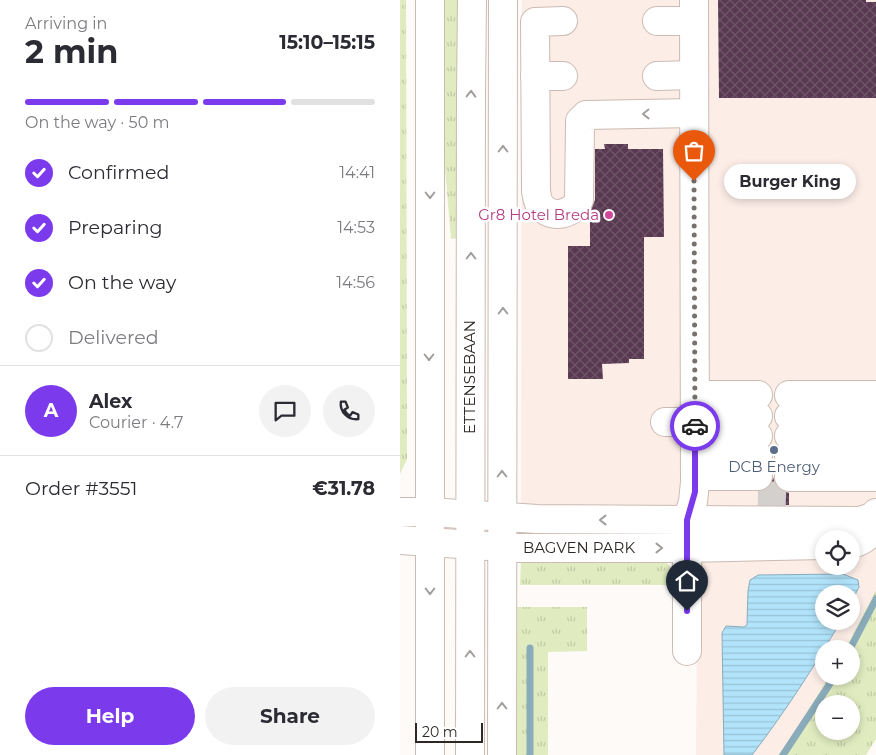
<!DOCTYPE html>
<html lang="en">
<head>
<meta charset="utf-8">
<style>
  body { margin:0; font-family:Montserrat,sans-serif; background:#f2f2f3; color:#2b2b33; height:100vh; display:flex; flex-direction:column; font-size:19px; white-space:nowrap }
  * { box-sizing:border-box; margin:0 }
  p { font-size:16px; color:#7c7c81 }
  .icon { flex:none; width:28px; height:28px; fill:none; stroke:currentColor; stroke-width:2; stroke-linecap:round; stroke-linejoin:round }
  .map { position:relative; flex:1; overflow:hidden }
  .details { display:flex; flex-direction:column; background:#fff; width:400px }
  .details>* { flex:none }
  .controls { position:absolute; left:415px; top:530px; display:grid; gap:10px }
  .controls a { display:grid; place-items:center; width:45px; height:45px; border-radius:50%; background:#fff; box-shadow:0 2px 8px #0003; font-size:25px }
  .scale { position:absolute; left:15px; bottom:12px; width:68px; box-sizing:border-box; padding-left:5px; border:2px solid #2e2724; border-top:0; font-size:14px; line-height:18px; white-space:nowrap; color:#2e2724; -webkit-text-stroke:4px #fff; paint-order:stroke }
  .pin { position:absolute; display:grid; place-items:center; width:42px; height:42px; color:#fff; margin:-51px -21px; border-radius:50% 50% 50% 0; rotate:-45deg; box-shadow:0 0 5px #0007 }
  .pin .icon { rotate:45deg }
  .courier { position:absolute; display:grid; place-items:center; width:50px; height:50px; margin:-25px; border:4px solid #7c3aed; border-radius:50%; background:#fff; color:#222; box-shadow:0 1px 6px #0007 }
  .bubble { position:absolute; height:35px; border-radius:18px; background:#fff; box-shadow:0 2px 8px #0003; font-size:16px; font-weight:700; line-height:35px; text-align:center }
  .overview em { font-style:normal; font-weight:700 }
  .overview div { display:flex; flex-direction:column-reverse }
  .overview { display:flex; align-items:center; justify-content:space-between; height:85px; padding:0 25px }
  h1 { font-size:32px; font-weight:700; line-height:38px }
  .bar { display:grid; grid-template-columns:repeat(4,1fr); gap:8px 5px; align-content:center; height:60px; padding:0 25px }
  .bar i { height:6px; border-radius:4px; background:#e1e1e2 }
  .bar .selected { background:#7c3aed }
  .bar p { grid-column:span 4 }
  .line { display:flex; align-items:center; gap:12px; padding:0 25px; border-top:1px solid #e1e1e2 }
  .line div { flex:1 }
  .round { display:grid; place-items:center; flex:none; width:52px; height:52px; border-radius:26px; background:#f2f2f3 }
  ol { padding:0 25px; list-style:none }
  li { display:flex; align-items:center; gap:15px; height:55px }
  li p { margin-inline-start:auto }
  li .icon { padding:5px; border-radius:50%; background:#7c3aed; color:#fff; stroke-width:4 }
  li:last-child { color:#7c7c81 }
  li i { width:28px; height:28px; border:2px solid #e1e1e2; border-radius:50% }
  .action { display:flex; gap:10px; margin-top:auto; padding:10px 25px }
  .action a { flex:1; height:58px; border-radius:30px; background:#7c3aed; color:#fff; font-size:20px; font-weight:700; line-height:58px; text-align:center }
  .action a+a { background:#f2f2f3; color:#2b2b33 }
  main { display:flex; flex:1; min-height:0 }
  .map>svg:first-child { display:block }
  .commercial { fill:#fcede7; fill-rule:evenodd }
  .grass { fill:url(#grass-tufts); fill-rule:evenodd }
  .water { fill:url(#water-rules); stroke:#8aabba }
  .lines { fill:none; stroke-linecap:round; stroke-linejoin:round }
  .stream { stroke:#8aabba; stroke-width:7 }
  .building { fill:url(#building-cross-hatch) }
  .minor-tunnel { stroke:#d4d0ce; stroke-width:28; stroke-dasharray:28 14; stroke-linecap:butt }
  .minor-casing { stroke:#ccbbb2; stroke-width:30 }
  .major-casing { stroke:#ccbbb2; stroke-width:30 }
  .minor { stroke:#fff; stroke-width:28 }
  .major { stroke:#fff; stroke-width:28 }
  .oneway { stroke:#a19e9c }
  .done { stroke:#77716e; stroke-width:5; stroke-dasharray:0 9 }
  .route { stroke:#7c3aed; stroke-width:6 }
  .hotel-dot { fill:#d1479c; stroke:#fff; stroke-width:2 }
  .service-dot { fill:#5c6f8a; stroke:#fff; stroke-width:2 }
  .labels { text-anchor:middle; stroke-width:5; stroke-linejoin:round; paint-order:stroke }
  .hotel-label { font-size:15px; fill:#b23c85; stroke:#fff; text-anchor:end }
  .street-label { font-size:15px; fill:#2e2724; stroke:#fff }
  .service-label { font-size:15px; fill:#4e5e75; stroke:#fff }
</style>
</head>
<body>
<main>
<section class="details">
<div class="overview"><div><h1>2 min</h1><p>Arriving in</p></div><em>15:10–15:15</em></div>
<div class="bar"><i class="selected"></i><i class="selected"></i><i class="selected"></i><i></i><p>On the way · 50 m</p></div>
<ol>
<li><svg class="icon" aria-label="check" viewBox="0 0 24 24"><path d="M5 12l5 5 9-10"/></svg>Confirmed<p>14:41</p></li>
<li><svg class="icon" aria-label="check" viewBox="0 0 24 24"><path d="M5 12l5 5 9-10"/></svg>Preparing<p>14:53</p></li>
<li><svg class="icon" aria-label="check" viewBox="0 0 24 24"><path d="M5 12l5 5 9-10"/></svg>On the way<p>14:56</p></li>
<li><i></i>Delivered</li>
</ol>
<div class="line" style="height:90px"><b class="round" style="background:#7c3aed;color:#fff">A</b><div><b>Alex</b><p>Courier · 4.7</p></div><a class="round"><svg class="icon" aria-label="chat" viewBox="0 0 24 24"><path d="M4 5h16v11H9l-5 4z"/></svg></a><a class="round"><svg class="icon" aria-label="phone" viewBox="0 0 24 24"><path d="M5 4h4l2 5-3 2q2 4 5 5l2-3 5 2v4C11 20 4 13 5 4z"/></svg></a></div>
<div class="line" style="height:65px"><div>Order #3551</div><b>€31.78</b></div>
<div class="action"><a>Help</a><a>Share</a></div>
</section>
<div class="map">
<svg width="476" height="755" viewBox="0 0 476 755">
  <defs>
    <pattern id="grass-tufts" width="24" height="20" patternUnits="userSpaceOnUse" patternTransform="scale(1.25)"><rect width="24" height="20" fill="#e0ebbf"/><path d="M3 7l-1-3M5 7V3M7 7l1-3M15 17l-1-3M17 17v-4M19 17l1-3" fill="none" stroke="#c0caa4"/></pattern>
    <pattern id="water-rules" width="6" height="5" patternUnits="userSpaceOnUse" patternTransform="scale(1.25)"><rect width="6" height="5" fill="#b1e3fa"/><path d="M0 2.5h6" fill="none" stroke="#99c3d6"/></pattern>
    <pattern id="building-cross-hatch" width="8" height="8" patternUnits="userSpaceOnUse" patternTransform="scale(1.25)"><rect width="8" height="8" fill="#593952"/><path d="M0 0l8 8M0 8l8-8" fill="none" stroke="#6e5467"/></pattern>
  </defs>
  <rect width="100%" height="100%" fill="#fefaf8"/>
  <path class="commercial" d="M122 0H476V590L445 649H424V676H429L392 737 378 755H296L298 511 121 508ZM424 539H451V566H424ZM424 594H451V621H424Z"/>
  <g class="grass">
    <path d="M0 0H6L7 459 0 474Z"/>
    <path d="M42 0H58V238L51 239 41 122Z"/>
    <path d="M264 560 273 570 275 585H120L121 561Z"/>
    <path d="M476 590V739L466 755H378L392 737 429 676H451V649H445ZM424 704H451V731H424Z"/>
    <path d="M111 607H187V651L148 652V755H110Z"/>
  </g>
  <path class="water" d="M443 574 458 580 459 587 451 603V594H424V621H441C414 667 385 712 352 755H324L322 633 326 626 344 627 347 625 348 591 350 580 358 575Z"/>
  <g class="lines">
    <g class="stream">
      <path d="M450 649 476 599"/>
      <path d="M130 755V648"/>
      <path d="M383 755 435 676"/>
    </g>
  </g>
  <g class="building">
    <path d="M318 0H466V2H476V98H319Z"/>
    <path d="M204 144H228V149H263L264 237H244V359H229V363L202 364 203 379H168V246H190V212L195 200V149H205Z"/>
    <path d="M373 477 375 484 381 490 389 493V505H358V492L366 489 371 484Z"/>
  </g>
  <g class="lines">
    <path class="minor-tunnel" d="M358 495 389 496"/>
    <g class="minor-casing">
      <g id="minor">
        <path d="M163 21 135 22 136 191C137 196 137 202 141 206 152 220 173 214 179 200L180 126V121L186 115 294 113"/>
        <path d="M257 21H294"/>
        <path d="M135 76H163"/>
        <path d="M257 76 294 75"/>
        <path d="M295 395H358"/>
        <path d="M389 395H476"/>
        <path d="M295 416H358"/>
        <path d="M389 416 476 415"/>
        <path d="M265 422H295"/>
        <path d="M295 436H358"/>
        <path d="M389 436H476"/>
        <path d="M295 456H358"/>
        <path d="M389 456 476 457"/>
        <path d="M295 476H358"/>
        <path d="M389 477H476"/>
        <path d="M0 512H29L137 519 460 521 472 517 476 513"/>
        <path d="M0 540 118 548H287L424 545"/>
        <path d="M451 544C465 541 471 534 476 522"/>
        <path d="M287 651V520L293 502 295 482 294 0"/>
        <path d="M102 755 103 0"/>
      </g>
    </g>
    <g class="major-casing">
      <g id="major">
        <path d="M30 0V755"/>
        <path d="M70 755 71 95 72 0"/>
      </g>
    </g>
    <use href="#minor" class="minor"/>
    <use href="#major" class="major"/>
  </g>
  <defs><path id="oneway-chevron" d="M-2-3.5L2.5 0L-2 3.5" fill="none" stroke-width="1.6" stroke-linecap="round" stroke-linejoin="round" transform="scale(1.25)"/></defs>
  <g class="oneway">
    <use href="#oneway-chevron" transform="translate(71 94) rotate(-89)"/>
    <use href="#oneway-chevron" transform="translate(246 114) rotate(179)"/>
    <use href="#oneway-chevron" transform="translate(103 149) rotate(-90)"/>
    <use href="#oneway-chevron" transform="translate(30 195) rotate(90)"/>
    <use href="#oneway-chevron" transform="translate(71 256) rotate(-90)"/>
    <use href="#oneway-chevron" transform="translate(103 311) rotate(-90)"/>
    <use href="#oneway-chevron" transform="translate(29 357) rotate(90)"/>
    <use href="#oneway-chevron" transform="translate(102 474) rotate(-90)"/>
    <use href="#oneway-chevron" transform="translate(203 520) rotate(-180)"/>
    <use href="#oneway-chevron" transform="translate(259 548)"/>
    <use href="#oneway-chevron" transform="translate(30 591) rotate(90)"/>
    <use href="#oneway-chevron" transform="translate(70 654) rotate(-90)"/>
    <use href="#oneway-chevron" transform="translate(102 706) rotate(-90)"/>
  </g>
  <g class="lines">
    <path class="done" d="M294 181 295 426"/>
    <path class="route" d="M287 611V520L295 492V426"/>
  </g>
  <circle class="hotel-dot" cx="209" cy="215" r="5"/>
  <circle class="service-dot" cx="374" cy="450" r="5"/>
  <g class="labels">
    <g class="hotel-label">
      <text x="199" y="220">Gr8 Hotel Breda</text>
    </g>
    <g class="street-label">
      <text transform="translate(70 377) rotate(-90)" y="5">ETTENSEBAAN</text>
      <text x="179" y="553">BAGVEN PARK</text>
    </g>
    <g class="service-label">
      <text x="374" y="472">DCB Energy</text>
    </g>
  </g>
</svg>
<div class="controls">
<a><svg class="icon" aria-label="locate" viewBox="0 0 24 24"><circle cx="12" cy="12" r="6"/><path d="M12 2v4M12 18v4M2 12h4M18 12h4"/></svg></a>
<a><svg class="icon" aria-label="layers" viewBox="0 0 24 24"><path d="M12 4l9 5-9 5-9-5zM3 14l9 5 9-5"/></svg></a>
<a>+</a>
<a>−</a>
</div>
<div class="scale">20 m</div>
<div class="pin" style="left:294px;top:181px;background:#ea580c"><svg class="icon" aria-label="bag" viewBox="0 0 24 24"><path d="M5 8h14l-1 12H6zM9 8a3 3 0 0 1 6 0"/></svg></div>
<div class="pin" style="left:287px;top:611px;background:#1f2937"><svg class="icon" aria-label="home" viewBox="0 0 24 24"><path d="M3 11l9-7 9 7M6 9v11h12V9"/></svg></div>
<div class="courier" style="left:295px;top:426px"><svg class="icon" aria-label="car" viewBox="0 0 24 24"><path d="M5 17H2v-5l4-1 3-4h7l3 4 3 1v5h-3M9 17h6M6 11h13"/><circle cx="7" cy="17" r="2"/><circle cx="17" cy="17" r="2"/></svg></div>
<div class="bubble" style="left:324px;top:164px;width:132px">Burger King</div>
</div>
</main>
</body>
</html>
